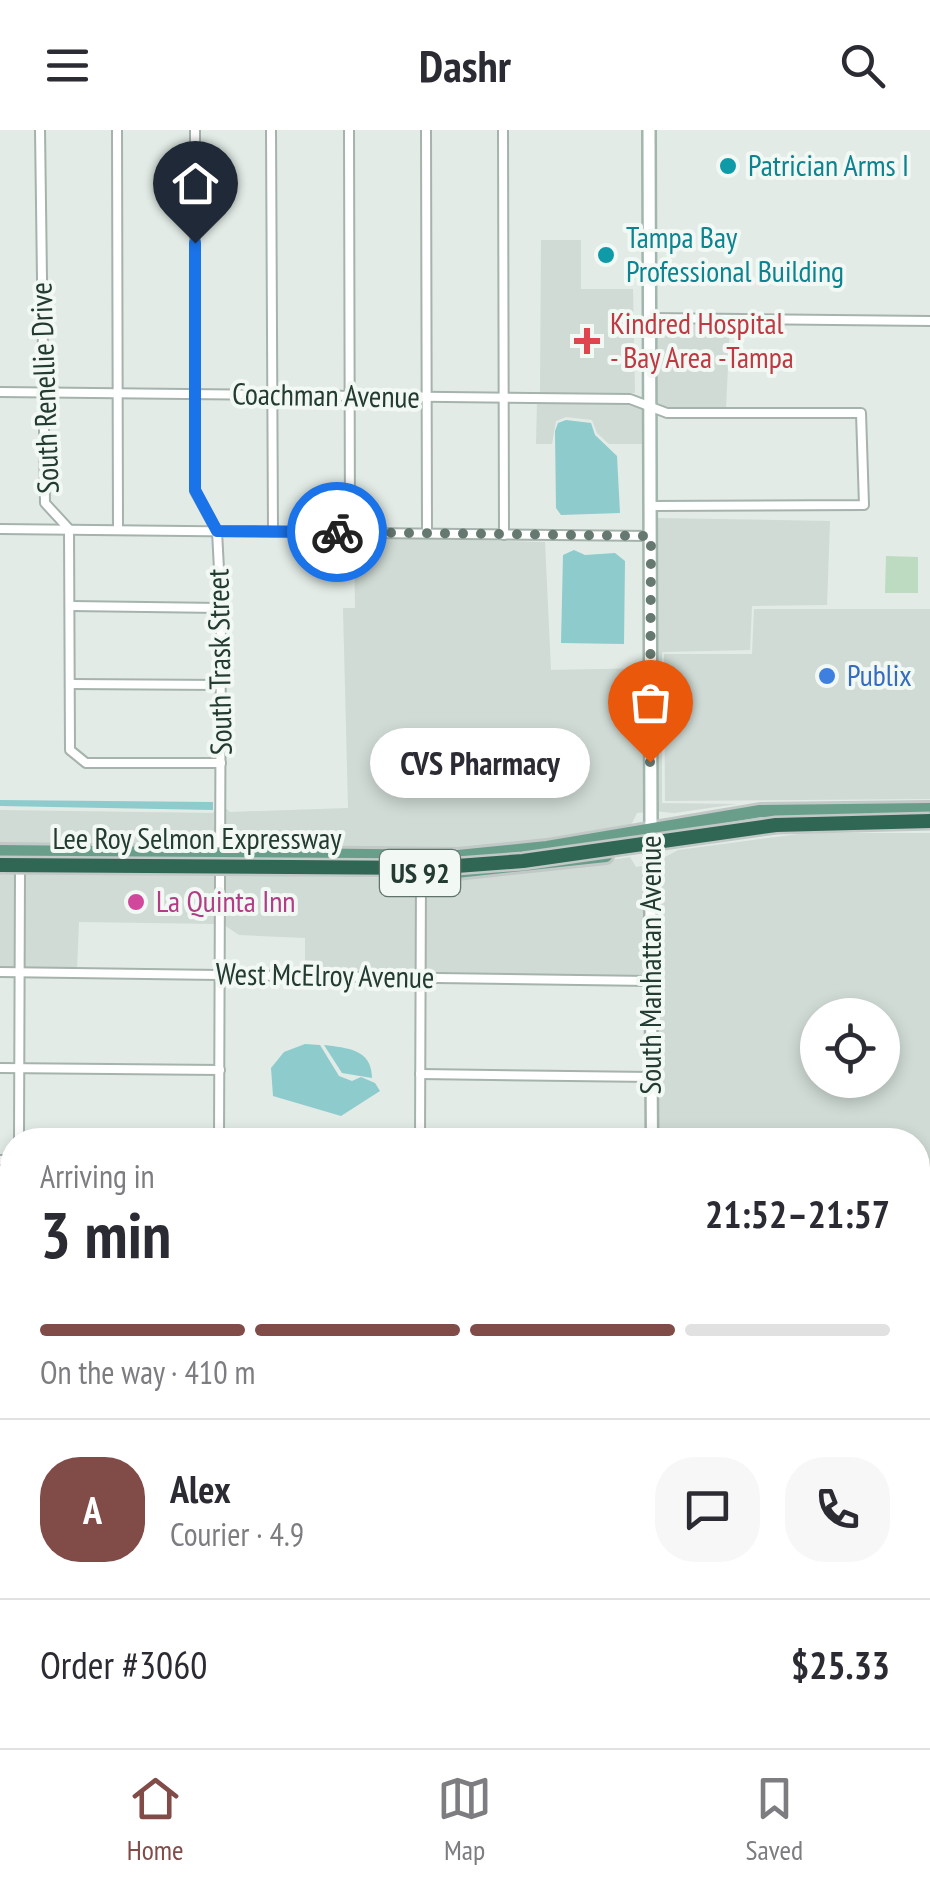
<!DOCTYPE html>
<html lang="en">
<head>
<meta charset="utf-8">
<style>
  body { margin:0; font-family:"PT Sans Narrow",sans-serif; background:#f7f7f7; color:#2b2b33; height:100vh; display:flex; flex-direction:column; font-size:38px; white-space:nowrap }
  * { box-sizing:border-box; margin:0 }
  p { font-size:32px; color:#7c7c81 }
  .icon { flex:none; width:55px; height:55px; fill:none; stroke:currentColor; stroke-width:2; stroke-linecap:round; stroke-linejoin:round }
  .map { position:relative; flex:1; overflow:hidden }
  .drawer { position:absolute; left:0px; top:998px; width:930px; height:622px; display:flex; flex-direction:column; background:#fff; border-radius:40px 40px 0 0; box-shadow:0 5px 15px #0003 }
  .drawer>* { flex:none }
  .buttons { position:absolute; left:800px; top:868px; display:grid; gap:20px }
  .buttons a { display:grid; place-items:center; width:100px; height:100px; border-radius:50%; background:#fff; box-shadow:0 5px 15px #0003; font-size:50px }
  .pin { position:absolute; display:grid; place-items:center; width:85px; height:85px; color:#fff; margin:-102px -42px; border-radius:50% 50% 50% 0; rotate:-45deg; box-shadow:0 0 10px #0007 }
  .pin .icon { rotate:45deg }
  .courier { position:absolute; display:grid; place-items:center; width:100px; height:100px; margin:-50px; border:8px solid #1a73e8; border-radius:50%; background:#fff; color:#222; box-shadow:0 2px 12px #0007 }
  .bubble { position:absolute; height:70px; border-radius:35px; background:#fff; box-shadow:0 5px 15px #0003; font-size:32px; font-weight:600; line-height:70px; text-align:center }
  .head em { font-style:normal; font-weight:600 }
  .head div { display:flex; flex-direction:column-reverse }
  .head { display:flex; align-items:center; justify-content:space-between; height:170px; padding:0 40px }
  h1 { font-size:65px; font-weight:600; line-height:75px }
  .bar { display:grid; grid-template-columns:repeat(4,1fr); gap:15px 10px; align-content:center; height:120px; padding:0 40px }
  .bar i { height:12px; border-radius:8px; background:#e1e1e2 }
  .bar .current { background:#814b48 }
  .bar p { grid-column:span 4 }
  .line { display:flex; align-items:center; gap:25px; padding:0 40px; border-top:2px solid #e1e1e2 }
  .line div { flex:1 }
  .round { display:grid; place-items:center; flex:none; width:105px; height:105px; border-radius:40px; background:#f7f7f7 }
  header { display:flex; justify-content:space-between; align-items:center; height:130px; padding:0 40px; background:#fff; font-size:45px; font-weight:600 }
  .dock { display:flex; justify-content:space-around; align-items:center; height:140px; border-top:2px solid #e1e1e2; background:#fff; font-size:28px; color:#7c7c81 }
  .dock a { display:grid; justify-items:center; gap:5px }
  .dock .current { color:#814b48 }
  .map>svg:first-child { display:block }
  .built { fill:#d0dbd5; fill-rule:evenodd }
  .green { fill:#bcdbc0 }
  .water { fill:#8dcbcd }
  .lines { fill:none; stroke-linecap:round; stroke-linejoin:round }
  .minor-casing { stroke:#a5b3ac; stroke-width:12 }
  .tertiary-casing { stroke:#a5b3ac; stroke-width:15 }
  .secondary-casing { stroke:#a1b6ac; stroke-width:16 }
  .primary-casing { stroke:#c1c8c6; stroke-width:18 }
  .minor { stroke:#fff; stroke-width:8 }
  .tertiary { stroke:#fff; stroke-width:10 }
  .secondary { stroke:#fff; stroke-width:11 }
  .primary { stroke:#699e8a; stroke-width:12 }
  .rail-casing { stroke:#5d776d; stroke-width:6 }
  .rail { stroke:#f2f8f4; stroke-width:2.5; stroke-dasharray:8; stroke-linecap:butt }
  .motorway-bridge-casing { stroke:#c1c8c6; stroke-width:19; stroke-linecap:butt }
  .motorway-bridge { stroke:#306654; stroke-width:14 }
  .done { stroke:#667971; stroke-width:10; stroke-dasharray:0 18 }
  .route { stroke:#1a73e8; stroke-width:12 }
  .culture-dot { fill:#0f9aa8; stroke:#f2f8f4; stroke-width:4 }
  .health-dot { fill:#e0444e; stroke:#f2f8f4; stroke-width:4 }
  .shop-dot { fill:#3f7fe0; stroke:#f2f8f4; stroke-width:4 }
  .hotel-dot { fill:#d1479c; stroke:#f2f8f4; stroke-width:4 }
  .labels { text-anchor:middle; stroke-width:8; stroke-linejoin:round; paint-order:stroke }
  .shield { fill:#f2f8f4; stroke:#61746c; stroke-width:2.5 }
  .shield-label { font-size:28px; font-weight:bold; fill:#233b32 }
  .culture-label { font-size:30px; fill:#0d838f; stroke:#f2f8f4; text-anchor:start }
  .health-label { font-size:30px; fill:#be3a42; stroke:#f2f8f4; text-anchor:start }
  .street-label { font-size:30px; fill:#233b32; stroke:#f2f8f4 }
  .shop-label { font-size:30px; fill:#366cbe; stroke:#f2f8f4; text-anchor:start }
  .hotel-label { font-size:30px; fill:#b23c85; stroke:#f2f8f4; text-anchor:start }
</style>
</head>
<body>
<header><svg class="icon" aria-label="menu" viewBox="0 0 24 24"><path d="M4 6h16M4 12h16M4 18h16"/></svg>Dashr<svg class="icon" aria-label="search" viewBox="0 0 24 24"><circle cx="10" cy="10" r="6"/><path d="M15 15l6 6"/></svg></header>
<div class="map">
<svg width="930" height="1618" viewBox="0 0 930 1618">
  <rect width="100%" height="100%" fill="#e2ebe6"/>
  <g class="built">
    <path d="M541 110H581V159H633L635 263H540Z"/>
    <path d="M654 192 730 193 726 279H667L654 274Z"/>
    <path d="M537 272 629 273 647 280V314H609L597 303 592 290 566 287 556 291 552 314H536Z"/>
    <path d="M657 388 830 391 827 475 752 476 750 520 662 522V673L737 674 674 683 654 681Z"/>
    <path d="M354 407 545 412 551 540 647 538V682L637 683 630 697 514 716 438 721 224 720V677L230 682 348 678 343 478H355Z"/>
    <path d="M754 479H930V669L665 671 664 524H752Z"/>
    <path d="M217 676V720L0 718V680L213 683Z"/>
    <path d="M806 703H930V1059L918 1053V1010H656L654 733 678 720ZM818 885H882V950H818Z"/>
    <path d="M630 727 636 737 647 735V847L424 843 425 748 511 745Z"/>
    <path d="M0 741 16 742V838H0Z"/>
    <path d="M23 742 217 745V794L79 792 77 839 23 838Z"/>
    <path d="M224 745 418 748 417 843 305 842V808L239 805 224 795Z"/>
    <rect x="918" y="1267" width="12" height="107"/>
  </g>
  <path class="green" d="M886 426 918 427V463H885Z"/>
  <g class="water">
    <path d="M566 290 591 293 595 305 617 326 620 383 561 385 556 378 555 301 558 293Z"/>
    <path d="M574 420 585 425 615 423 625 431 624 514 561 513 563 425Z"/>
    <path d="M0 670 213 672V680L0 676Z"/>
    <path d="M305 914 320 915 339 946 352 951 361 947 375 953 380 961 341 986 273 966 271 938 284 922Z"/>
    <path d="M324 915C347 918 372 919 372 948L342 943Z"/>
  </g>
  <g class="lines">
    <g class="minor-casing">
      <g id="minor">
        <path d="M40 0 45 373 69 399 70 620 86 633H221"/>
        <path d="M117 0 118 400"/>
        <path d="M195 0V361L217 401 221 478 219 1010"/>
        <path d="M271 0 273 402"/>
        <path d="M349 0 350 403"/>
        <path d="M426 0 427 403"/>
        <path d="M503 0 504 405"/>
        <path d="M650 188 930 191"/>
        <path d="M0 262 630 269 667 283H861L864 375 651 376"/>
        <path d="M0 399 651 406"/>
        <path d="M71 476 221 478"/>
        <path d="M71 554 221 555"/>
        <path d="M0 842 650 851"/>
        <path d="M0 938 220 940"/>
        <path d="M420 944 651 947"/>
        <path d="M19 1010 20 738"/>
        <path d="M420 1010 421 743"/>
        <path d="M0 1030H12"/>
        <path d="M0 1141 12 1142"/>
        <path d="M0 1252 12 1253"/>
        <path d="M0 1367H12"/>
        <path d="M918 1377H930"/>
        <path d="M918 1501H930"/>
        <path d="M0 1539H12"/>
        <path d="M217 1608V1618"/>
      </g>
    </g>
    <g class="tertiary-casing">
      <g id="tertiary">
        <path d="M650 718 652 1010"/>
        <path d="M651 1608V1618"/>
      </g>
    </g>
    <g class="secondary-casing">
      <path id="secondary" d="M649 0 651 706"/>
    </g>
    <g class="primary-casing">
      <g id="primary">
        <path d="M0 721 458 726 547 717 760 681 930 679"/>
        <path d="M447 743 606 726"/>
      </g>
    </g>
    <use href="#minor" class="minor"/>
    <use href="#tertiary" class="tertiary"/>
    <use href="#secondary" class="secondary"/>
    <use href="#primary" class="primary"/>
    <g class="rail-casing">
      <g id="rail">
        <path d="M0 1507H12"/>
        <path d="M918 1599 927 1618"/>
      </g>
    </g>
    <use href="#rail" class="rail"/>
    <g class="motorway-bridge-casing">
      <path id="motorway-bridge" d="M0 735 430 738 523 731 776 695 930 691"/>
    </g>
    <use href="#motorway-bridge" class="motorway-bridge"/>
  </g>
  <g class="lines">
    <path class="done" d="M337 402 651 406 650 632"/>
    <path class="route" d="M195 113V360L217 401 337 402"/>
  </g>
  <g class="culture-dot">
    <circle cx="728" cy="36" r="10"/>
    <circle cx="606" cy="125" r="10"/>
  </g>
  <path class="health-dot" d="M582 196h10v10h10v10h-10v10h-10v-10h-10v-10h10z"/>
  <circle class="shop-dot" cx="827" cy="546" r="10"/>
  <circle class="hotel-dot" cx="136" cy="772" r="10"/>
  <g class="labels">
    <rect class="shield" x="380" y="720" width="80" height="46" rx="8"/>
    <g class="shield-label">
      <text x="420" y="753">US 92</text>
    </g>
    <g class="culture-label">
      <text x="748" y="46">Patrician Arms I</text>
      <text x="626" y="118">Tampa Bay<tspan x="626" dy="34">Professional Building</tspan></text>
    </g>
    <g class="health-label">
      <text x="610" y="204">Kindred Hospital<tspan x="610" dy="34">- Bay Area -Tampa</tspan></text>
    </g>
    <g class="street-label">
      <text transform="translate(45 258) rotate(-92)" y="10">South Renellie Drive</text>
      <text transform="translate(326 266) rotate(1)" y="10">Coachman Avenue</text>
      <text transform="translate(220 532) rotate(-91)" y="10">South Trask Street</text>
      <text x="197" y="719">Lee Roy Selmon Expressway</text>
      <text transform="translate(651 835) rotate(-90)" y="10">South Manhattan Avenue</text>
      <text transform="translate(325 846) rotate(1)" y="10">West McElroy Avenue</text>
    </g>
    <g class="shop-label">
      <text x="847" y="556">Publix</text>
    </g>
    <g class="hotel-label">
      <text x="156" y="782">La Quinta Inn</text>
    </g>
  </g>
</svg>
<div class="buttons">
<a><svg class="icon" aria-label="locate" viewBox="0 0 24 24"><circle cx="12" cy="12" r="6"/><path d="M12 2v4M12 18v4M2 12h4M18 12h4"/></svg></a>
</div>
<div class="pin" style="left:650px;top:632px;background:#ea580c"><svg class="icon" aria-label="bag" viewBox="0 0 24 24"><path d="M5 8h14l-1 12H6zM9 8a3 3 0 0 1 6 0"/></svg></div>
<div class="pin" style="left:195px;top:113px;background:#1f2937"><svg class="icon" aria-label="home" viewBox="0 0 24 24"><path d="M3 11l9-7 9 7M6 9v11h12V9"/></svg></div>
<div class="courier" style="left:337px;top:402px"><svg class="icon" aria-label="bike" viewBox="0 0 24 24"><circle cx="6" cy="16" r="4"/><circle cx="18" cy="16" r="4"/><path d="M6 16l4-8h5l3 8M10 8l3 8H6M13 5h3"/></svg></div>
<div class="bubble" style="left:370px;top:598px;width:220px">CVS Pharmacy</div>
<section class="drawer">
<div class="head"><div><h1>3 min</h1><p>Arriving in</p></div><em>21:52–21:57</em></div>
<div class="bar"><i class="current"></i><i class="current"></i><i class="current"></i><i></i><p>On the way · 410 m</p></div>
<div class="line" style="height:180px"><b class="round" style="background:#814b48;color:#fff">A</b><div><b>Alex</b><p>Courier · 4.9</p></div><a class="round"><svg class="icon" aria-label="chat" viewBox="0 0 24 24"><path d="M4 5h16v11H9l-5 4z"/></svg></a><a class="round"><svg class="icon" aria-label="phone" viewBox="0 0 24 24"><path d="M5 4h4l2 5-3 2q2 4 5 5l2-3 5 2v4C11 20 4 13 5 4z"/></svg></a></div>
<div class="line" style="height:130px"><div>Order #3060</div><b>$25.33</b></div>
</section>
</div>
<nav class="dock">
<a class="current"><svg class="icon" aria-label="home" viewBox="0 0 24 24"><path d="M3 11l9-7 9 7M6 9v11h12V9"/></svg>Home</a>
<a><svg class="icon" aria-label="map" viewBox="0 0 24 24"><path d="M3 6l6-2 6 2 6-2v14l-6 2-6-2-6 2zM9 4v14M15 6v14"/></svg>Map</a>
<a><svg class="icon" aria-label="saved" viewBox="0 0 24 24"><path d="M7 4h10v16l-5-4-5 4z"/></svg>Saved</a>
</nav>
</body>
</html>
